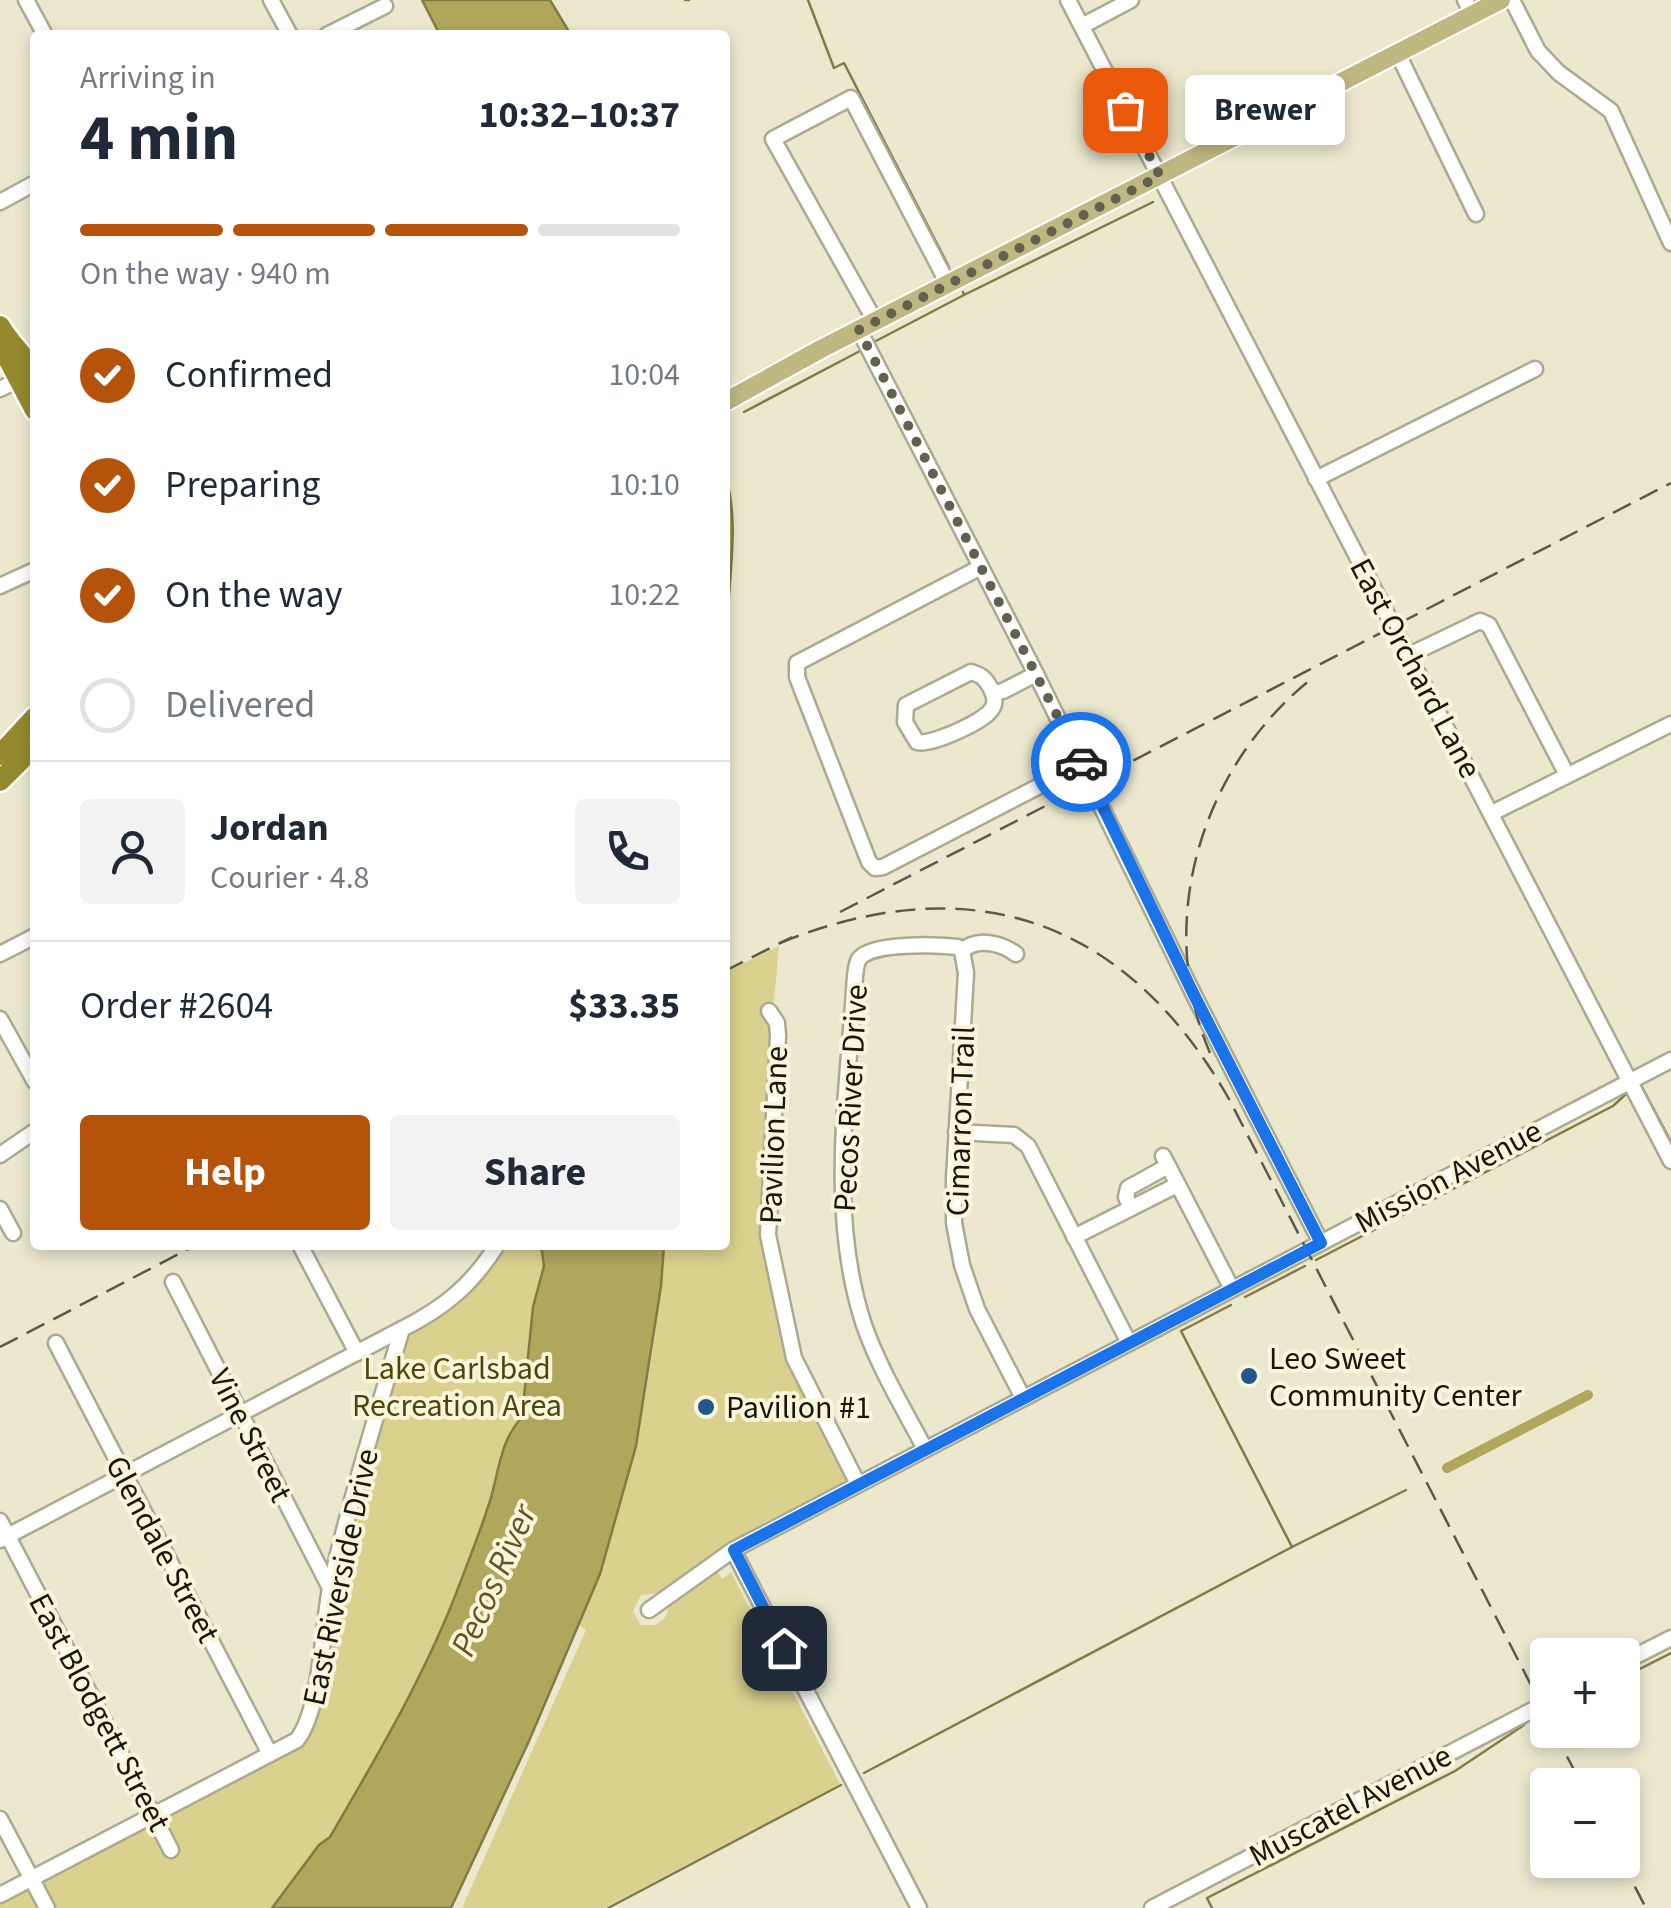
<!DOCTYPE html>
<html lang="en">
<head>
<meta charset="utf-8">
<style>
  body { margin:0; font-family:"Source Sans 3",sans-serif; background:#f2f2f3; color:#1f2937; height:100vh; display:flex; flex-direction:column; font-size:38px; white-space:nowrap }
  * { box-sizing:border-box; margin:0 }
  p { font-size:32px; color:#747a83 }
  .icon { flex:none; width:55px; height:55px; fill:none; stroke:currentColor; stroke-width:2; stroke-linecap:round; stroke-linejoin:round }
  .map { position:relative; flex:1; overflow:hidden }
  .panel { position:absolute; left:30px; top:30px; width:700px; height:1220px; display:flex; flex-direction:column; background:#fff; border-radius:10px; box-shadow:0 5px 15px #0003 }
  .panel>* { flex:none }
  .tools { position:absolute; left:1530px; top:1638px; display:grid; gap:20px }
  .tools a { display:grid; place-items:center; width:110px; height:110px; border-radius:10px; background:#fff; box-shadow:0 5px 15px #0003; font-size:50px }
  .pin { position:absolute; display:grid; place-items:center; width:85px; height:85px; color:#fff; margin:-42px; border-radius:20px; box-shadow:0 5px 15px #0006 }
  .courier { position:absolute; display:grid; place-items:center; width:100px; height:100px; margin:-50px; border:8px solid #1a73e8; border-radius:50%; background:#fff; color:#222; box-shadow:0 2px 12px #0007 }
  .bubble { position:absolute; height:70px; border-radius:10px; background:#fff; box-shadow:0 5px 15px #0003; font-size:32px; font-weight:700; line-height:70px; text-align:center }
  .headline em { font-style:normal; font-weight:700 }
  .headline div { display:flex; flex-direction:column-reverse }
  .headline { display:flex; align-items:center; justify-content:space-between; height:170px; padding:0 50px }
  h1 { font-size:65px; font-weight:700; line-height:75px }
  .bar { display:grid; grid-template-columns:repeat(4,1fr); gap:15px 10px; align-content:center; height:120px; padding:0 50px }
  .bar i { height:12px; border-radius:8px; background:#e0e1e3 }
  .bar .current { background:#b45309 }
  .bar p { grid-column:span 4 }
  .line { display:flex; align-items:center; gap:25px; padding:0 50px; border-top:2px solid #e0e1e3 }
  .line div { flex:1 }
  .round { display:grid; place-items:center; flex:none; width:105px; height:105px; border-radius:10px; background:#f2f2f3 }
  ol { padding:0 50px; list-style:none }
  li { display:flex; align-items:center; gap:30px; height:110px }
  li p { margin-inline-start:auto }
  li .icon { padding:10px; border-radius:50%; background:#b45309; color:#fff; stroke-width:4 }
  li:last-child { color:#747a83 }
  li i { width:55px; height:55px; border:5px solid #e0e1e3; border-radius:50% }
  .cta { display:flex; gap:20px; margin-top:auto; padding:20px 50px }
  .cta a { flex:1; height:115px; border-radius:10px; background:#b45309; color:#fff; font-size:40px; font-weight:700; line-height:115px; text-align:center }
  .cta a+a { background:#f2f2f3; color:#1f2937 }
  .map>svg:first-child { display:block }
  .green { fill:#dad18e }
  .water { fill:#b0a65c; stroke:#827b44; stroke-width:2.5 }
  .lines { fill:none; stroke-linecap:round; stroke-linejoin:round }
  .stream { stroke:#827b44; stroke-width:2.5 }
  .canal { stroke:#b0a65c; stroke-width:10 }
  .minor-casing { stroke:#aca991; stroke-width:19 }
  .major-casing { stroke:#fff; stroke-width:22 }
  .highway-casing { stroke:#fff; stroke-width:25 }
  .minor { stroke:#fff; stroke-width:14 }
  .major { stroke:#bfb881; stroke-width:18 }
  .highway { stroke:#95892d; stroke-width:20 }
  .rail { stroke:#5c594b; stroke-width:2.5; stroke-dasharray:20 10; stroke-linecap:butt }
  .done { stroke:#626051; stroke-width:10; stroke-dasharray:0 18 }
  .route { stroke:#1a73e8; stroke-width:12 }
  .poi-dot { fill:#20578f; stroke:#f8f5db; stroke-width:4 }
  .labels { text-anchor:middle; stroke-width:8; stroke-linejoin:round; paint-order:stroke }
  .street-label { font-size:32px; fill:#18160d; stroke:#f8f5db }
  .poi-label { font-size:32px; fill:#18160d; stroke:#f8f5db; text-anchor:start }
  .park-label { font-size:32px; fill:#4d460a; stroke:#f8f5db }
  .water-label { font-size:35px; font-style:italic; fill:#5f5720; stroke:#f8f5db }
</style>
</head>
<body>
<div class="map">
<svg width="1671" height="1908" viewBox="0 0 1671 1908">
  <rect width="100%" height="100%" fill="#ebe8ce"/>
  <g class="green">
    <path d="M779 946 771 1034 762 1235 788 1359 846 1475V1481L745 1533 661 1593 641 1595 633 1611 641 1625H655L665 1618 671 1602 716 1570 722 1579 731 1572 840 1784 604 1908H462L586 1630 579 1625C629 1505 655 1375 664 1245H725V972Z"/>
    <path d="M497 1245H541L544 1266 533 1307 522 1417 513 1427 500 1455V1466L481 1527 430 1655 388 1736 330 1837 319 1845 272 1908H0V1895L301 1735 330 1588 402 1329 435 1312Z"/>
  </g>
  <g class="water">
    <path d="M422 0H550L571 35H440Z"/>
    <path d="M725 474C739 519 730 566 728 612 727 646 728 680 725 713Z"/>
    <path d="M541 1245H664L661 1286 636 1446 600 1574 529 1741 451 1908H272L319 1845 330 1837C374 1761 420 1684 453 1601 466 1568 479 1535 490 1501 499 1471 500 1441 522 1417L533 1307 544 1266Z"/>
  </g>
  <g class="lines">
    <g class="stream">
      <path d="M685 0H689"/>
      <path d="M808 0 834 68 844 63 949 267"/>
      <path d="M964 295 1153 202"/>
      <path d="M874 342 964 295 963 292"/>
      <path d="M744 412 860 351"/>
      <path d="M1642 1087 1671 1142"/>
      <path d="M1316 1260 1613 1106 1626 1094"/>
      <path d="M1245 1297 1305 1266"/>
      <path d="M1231 1305 1181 1331 1292 1547 1406 1490"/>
      <path d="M1622 1678 1671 1653"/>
      <path d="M1537 1717 1540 1715"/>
      <path d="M864 1773 1292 1547"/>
      <path d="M608 1908 841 1785"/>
      <path d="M1212 1908 1207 1898 1455 1771 1524 1725"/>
    </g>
    <path class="canal" d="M1447 1468 1588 1395"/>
    <g class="minor-casing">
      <g id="minor">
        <path d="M26 0 45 35"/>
        <path d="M271 0 290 35"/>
        <path d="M1068 0 1671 1161"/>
        <path d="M1465 0 1473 15"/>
        <path d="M1512 0 1538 51 1559 73 1611 111 1671 243"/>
        <path d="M1082 26 1131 0"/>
        <path d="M327 35 385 6"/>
        <path d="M1398 54 1476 214"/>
        <path d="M0 202 35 183"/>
        <path d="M875 321 773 139 851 98 948 284"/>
        <path d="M859 330 1036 674 1194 995 1321 1243"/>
        <path d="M0 389 26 376"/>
        <path d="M1316 479 1535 369"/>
        <path d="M981 567 797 663V677L869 862 875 868 883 867 1082 764"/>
        <path d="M0 586 35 570"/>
        <path d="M1409 655 1480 621 1489 625 1567 775"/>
        <path d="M971 672C981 675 985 678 990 687 994 695 997 703 991 710 983 722 930 746 917 742L905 722 906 705Z"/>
        <path d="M993 693 1003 691 1036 674"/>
        <path d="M1492 813 1671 724"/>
        <path d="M962 951 966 973 954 1178V1223L962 1265 977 1309 1023 1398"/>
        <path d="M962 951C977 937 1001 943 1016 954"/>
        <path d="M0 954 35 936"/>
        <path d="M769 1011 777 1023 778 1036 768 1235 794 1358 858 1484"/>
        <path d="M0 1019 35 1082"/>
        <path d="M956 1132 1014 1135 1028 1146 1129 1343"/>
        <path d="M0 1155 35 1131"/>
        <path d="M1163 1156 1232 1289"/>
        <path d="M1131 1208 1126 1197 1128 1188 1168 1166"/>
        <path d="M0 1209 13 1233"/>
        <path d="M1074 1237 1177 1185"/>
        <path d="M300 1245 357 1353"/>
        <path d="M173 1282 330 1588"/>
        <path d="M56 1343 270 1754"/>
        <path d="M925 1449C904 1409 879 1368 864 1325 827 1213 848 1091 855 976 856 970 856 964 859 959 871 942 938 945 958 947L962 951"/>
        <path d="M0 1521 171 1850"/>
        <path d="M0 1540 402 1329"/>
        <path d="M733 1550 919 1908"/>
        <path d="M649 1610 733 1550 1671 1060"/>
        <path d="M1622 1663 1671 1638"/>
        <path d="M0 1819 47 1908"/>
        <path d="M0 1895 297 1740C322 1707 322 1625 331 1583 351 1497 377 1413 402 1329 444 1308 472 1285 497 1245"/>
        <path d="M1152 1908 1548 1702"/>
      </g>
    </g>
    <g class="major-casing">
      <path id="major" d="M725 402 821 349 1501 0"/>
    </g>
    <g class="highway-casing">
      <g id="highway">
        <path d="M0 326C10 344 24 354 35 375"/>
        <path d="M8 339 6 355 35 410"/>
        <path d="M0 755 35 717"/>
        <path d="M0 781 35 746"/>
      </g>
    </g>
    <use href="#minor" class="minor"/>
    <use href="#major" class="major"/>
    <use href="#highway" class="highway"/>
    <g class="rail">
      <path d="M840 912 1671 483"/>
      <path d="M780 943C972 865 1127 920 1229 1099L1548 1718"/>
      <path d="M725 971 792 937"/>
      <path d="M1210 1053C1154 922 1201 768 1310 680"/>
      <path d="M0 1347 196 1245"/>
      <path d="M1553 1730 1582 1785"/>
      <path d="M1621 1860 1646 1908"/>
    </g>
  </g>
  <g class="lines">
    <path class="done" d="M1081 762 859 330 1160 176 1125 110"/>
    <path class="route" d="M784 1648 734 1550 1321 1243 1194 995 1081 762"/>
  </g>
  <g class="poi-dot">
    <circle cx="1249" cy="1376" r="10"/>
    <circle cx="706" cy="1407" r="10"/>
  </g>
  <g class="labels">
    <g class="street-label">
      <text transform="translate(1416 668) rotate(62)" y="11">East Orchard Lane</text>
      <text transform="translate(850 1098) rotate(-87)" y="11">Pecos River Drive</text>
      <text transform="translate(960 1121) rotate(-88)" y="11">Cimarron Trail</text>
      <text transform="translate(773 1135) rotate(-88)" y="11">Pavilion Lane</text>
      <text transform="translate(1448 1176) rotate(-28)" y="11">Mission Avenue</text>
      <text transform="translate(251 1435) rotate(63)" y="11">Vine Street</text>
      <text transform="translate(163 1549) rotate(62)" y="11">Glendale Street</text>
      <text transform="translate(340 1577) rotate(-78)" y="11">East Riverside Drive</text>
      <text transform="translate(100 1712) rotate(62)" y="11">East Blodgett Street</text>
      <text transform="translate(1350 1805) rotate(-28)" y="11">Muscatel Avenue</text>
    </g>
    <g class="poi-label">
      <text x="1269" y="1369">Leo Sweet<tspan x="1269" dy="37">Community Center</tspan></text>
      <text x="726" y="1418">Pavilion #1</text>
    </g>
    <g class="park-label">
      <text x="457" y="1379">Lake Carlsbad<tspan x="457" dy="37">Recreation Area</tspan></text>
    </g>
    <g class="water-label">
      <text transform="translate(493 1580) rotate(-66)" y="12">Pecos River</text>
    </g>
  </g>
</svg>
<div class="tools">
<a>+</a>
<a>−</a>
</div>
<div class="pin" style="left:1125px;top:110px;background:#ea580c"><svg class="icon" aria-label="bag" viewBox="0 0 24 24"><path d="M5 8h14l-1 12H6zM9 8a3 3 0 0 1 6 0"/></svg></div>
<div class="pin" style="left:784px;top:1648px;background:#1f2937"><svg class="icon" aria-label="home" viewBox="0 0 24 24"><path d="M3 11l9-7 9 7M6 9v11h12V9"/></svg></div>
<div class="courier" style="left:1081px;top:762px"><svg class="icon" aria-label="car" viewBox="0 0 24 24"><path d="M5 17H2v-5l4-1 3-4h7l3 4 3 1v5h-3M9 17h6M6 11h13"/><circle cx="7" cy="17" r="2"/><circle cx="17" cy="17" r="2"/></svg></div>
<div class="bubble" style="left:1185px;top:75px;width:160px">Brewer</div>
<section class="panel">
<div class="headline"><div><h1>4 min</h1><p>Arriving in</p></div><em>10:32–10:37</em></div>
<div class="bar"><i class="current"></i><i class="current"></i><i class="current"></i><i></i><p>On the way · 940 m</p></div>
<ol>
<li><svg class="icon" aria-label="check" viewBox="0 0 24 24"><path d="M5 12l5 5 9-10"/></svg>Confirmed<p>10:04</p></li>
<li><svg class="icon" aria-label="check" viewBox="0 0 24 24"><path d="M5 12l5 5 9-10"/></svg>Preparing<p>10:10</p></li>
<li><svg class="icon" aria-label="check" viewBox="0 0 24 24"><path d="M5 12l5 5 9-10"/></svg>On the way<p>10:22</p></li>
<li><i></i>Delivered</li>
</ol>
<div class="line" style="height:180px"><a class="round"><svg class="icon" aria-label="person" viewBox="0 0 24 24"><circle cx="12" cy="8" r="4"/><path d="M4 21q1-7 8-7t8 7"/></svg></a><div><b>Jordan</b><p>Courier · 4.8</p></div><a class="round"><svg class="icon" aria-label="phone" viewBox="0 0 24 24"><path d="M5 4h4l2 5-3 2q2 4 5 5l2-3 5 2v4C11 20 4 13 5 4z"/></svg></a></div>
<div class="line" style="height:130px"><div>Order #2604</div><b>$33.35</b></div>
<div class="cta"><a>Help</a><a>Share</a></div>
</section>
</div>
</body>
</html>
